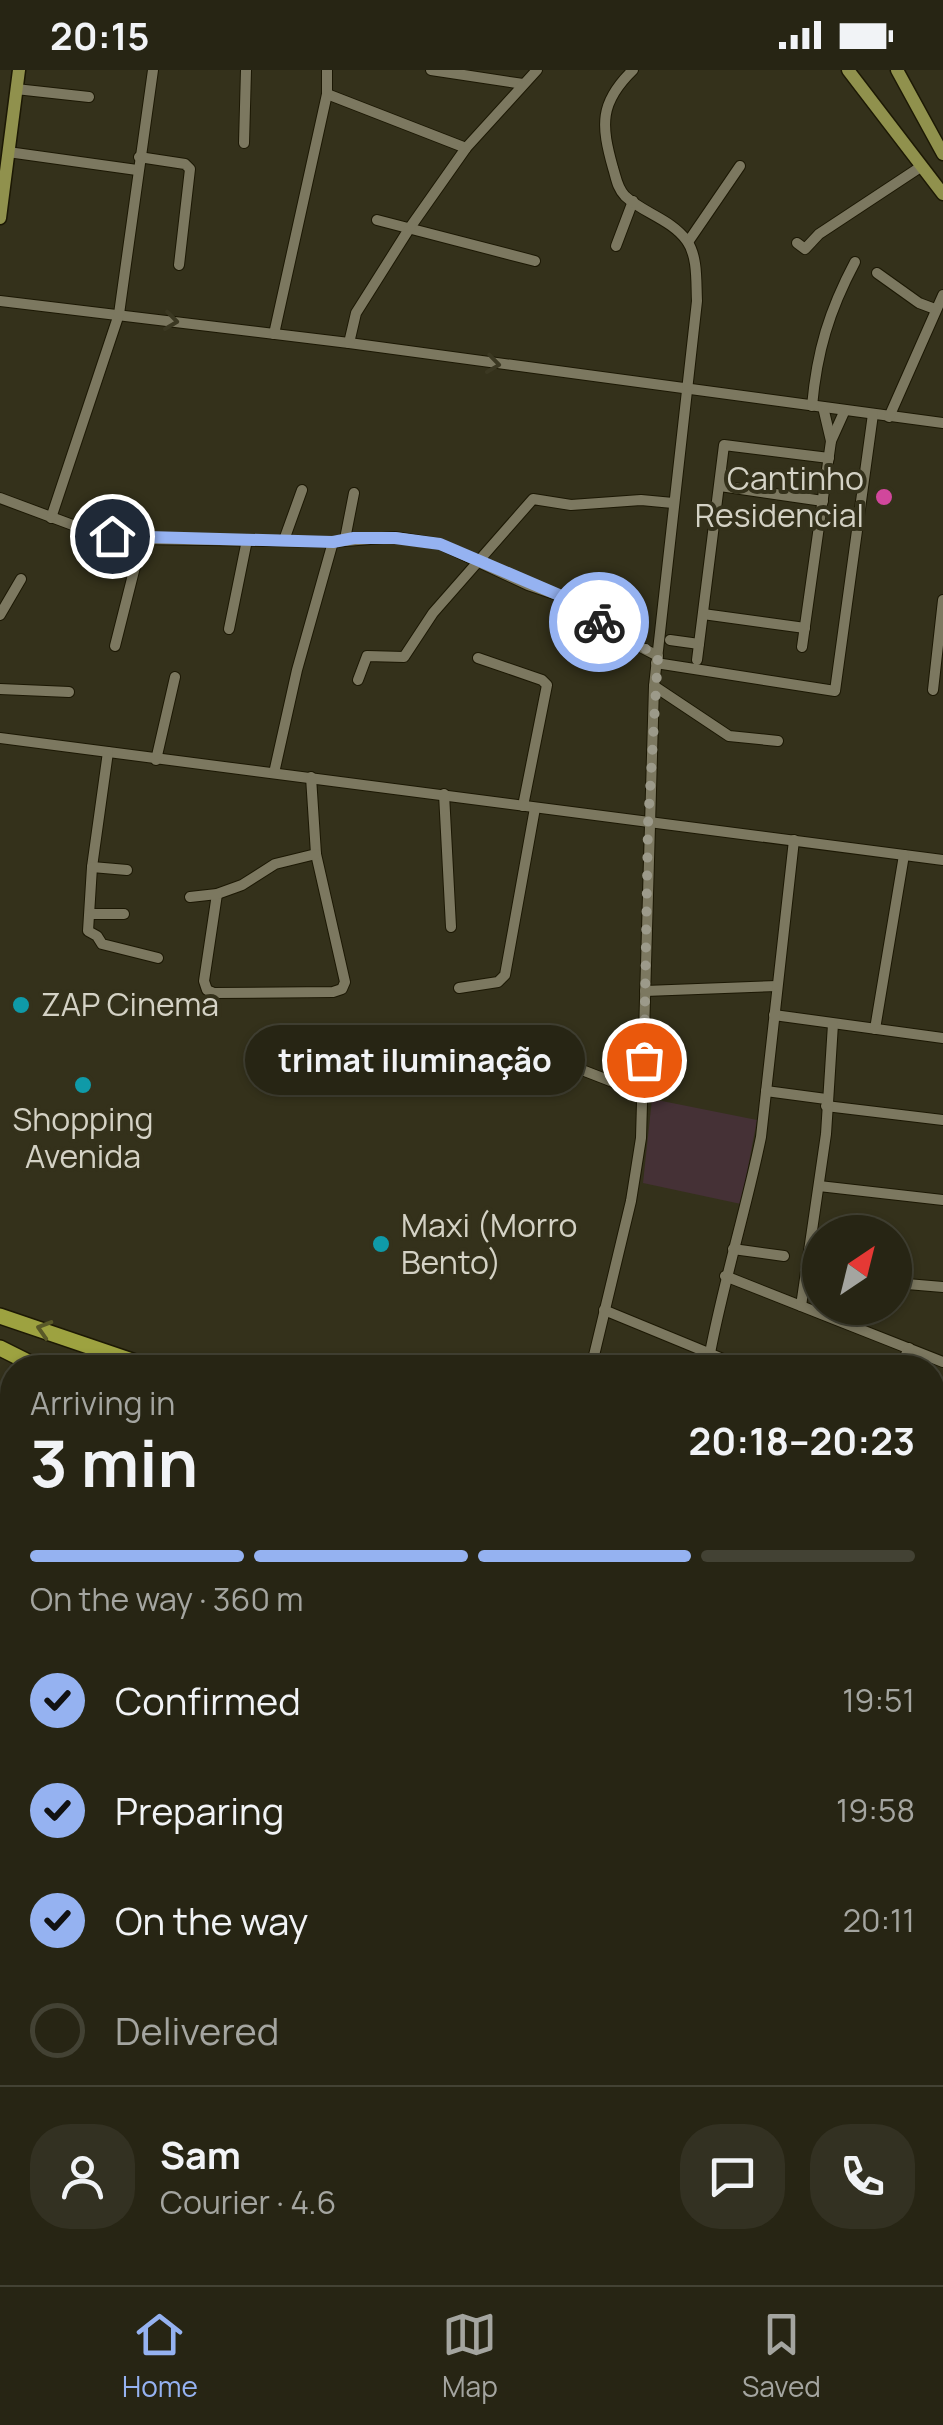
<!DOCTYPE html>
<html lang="en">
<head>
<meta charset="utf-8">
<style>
  body { margin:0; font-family:Manrope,sans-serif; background:#333122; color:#f1f3f6; height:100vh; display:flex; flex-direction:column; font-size:38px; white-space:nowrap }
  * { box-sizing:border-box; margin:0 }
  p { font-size:32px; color:#a4a5a0 }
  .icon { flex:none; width:55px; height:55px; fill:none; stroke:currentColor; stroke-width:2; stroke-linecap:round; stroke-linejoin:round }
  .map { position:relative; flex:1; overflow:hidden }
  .drawer { position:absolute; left:0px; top:1285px; width:945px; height:930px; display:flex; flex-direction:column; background:#272514; border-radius:40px 40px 0 0; box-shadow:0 2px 8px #0004,0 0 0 2px #434234 }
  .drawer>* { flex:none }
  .needle { width:65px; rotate:35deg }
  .buttons { position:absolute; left:802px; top:1145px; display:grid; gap:20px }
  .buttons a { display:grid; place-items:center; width:110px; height:110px; border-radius:50%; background:#272514; box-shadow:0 2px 8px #0004,0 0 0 2px #434234; font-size:50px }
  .pin { position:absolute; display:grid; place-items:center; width:85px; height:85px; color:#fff; margin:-42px; border:5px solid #fff; border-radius:50%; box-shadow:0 2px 10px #0007 }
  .courier { position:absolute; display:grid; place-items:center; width:100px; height:100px; margin:-50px; border:8px solid #95b2f1; border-radius:50%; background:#fff; color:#222; box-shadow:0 2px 12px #0007 }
  .bubble { position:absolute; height:70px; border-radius:35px; background:#272514; box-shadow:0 2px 8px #0004,0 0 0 2px #434234; font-size:32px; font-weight:700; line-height:70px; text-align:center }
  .overview em { font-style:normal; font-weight:700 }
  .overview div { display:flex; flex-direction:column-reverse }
  .overview { display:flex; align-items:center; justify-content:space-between; height:170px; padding:0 30px }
  h1 { font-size:65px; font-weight:700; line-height:75px }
  .bar { display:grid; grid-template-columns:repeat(4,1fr); gap:15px 10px; align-content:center; height:120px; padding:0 30px }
  .bar i { height:12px; border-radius:8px; background:#434234 }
  .bar .active { background:#95b2f1 }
  .bar p { grid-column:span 4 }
  .line { display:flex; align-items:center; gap:25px; padding:0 30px; border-top:2px solid #434234 }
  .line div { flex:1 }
  .round { display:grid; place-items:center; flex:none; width:105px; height:105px; border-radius:40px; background:#333122 }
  ol { padding:0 30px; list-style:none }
  li { display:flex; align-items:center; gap:30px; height:110px }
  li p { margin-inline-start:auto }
  li .icon { padding:10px; border-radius:50%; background:#95b2f1; color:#111; stroke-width:4 }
  li:last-child { color:#a4a5a0 }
  li i { width:55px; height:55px; border:5px solid #434234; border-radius:50% }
  .status { display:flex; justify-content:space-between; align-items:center; height:70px; padding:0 50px; background:#272514; direction:ltr }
  .status svg { height:28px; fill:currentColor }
  .dock { display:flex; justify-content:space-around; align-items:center; height:140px; border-top:2px solid #434234; background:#272514; font-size:28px; color:#a4a5a0 }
  .dock a { display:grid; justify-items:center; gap:5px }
  .dock .active { color:#95b2f1 }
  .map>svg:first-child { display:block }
  .education { fill:#453136 }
  .green { fill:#4e5f2c }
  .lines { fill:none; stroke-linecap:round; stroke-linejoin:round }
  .canal { stroke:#0d2022; stroke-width:10 }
  .minor-casing { stroke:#1c1804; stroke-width:12 }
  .major-casing { stroke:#1c1804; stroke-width:15 }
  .highway-casing { stroke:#1c1804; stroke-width:18 }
  .minor { stroke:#7c7860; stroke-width:10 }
  .major { stroke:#90914d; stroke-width:12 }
  .highway { stroke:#9da240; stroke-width:15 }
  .oneway { stroke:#3b3822 }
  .oneway2 { stroke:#595928 }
  .done { stroke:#9c9a8a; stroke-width:10; stroke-dasharray:0 18 }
  .route { stroke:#95b2f1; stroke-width:12 }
  .hotel-dot { fill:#d1479c; stroke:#34311b; stroke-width:4 }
  .culture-dot { fill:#0f9aa8; stroke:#34311b; stroke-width:4 }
  .labels { text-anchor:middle; stroke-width:8; stroke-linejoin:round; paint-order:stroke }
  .poi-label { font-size:32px; fill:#d4d2c5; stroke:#34311b; text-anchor:start }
</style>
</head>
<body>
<div class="status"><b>20:15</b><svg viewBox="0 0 49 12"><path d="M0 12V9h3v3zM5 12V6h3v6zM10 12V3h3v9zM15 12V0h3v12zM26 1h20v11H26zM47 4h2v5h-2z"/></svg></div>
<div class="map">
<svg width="943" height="2215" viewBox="0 0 943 2215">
  <rect width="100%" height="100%" fill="#34311b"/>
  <path class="education" d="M652 1029 757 1050 741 1134 643 1113Z"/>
  <path class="green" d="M48 2202H299V2203L293 2215H43Z"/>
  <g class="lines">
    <path class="canal" d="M71 2215 74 2202"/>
    <g class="minor-casing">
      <g id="minor">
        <path d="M431 0 523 14"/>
        <path d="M16 19 89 27"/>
        <path d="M327 24 466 78"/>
        <path d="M244 73 246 0"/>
        <path d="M8 82 137 100"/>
        <path d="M139 87 185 94 190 99 179 195"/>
        <path d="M377 150 535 191"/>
        <path d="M688 172 740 96"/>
        <path d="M797 173 805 179 819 164 922 96"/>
        <path d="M616 176 633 131"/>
        <path d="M877 203 919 233 935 239"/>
        <path d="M0 231 349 273 943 353"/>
        <path d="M274 264 327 24V0"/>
        <path d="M349 273 356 243 409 159 466 78 537 0"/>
        <path d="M812 336C817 281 829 241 855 192"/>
        <path d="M823 337 831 371"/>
        <path d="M889 347 943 225"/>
        <path d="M720 416 823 431"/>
        <path d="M0 428 78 457 142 469 333 472 395 467 440 474 528 515 566 528 611 562 658 586"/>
        <path d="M51 448 119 244 153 0"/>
        <path d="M345 469 354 423"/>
        <path d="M284 470 302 420"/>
        <path d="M703 544 805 558"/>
        <path d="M0 545 21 509"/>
        <path d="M229 559 247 470"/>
        <path d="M670 570 699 574"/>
        <path d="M115 576 142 469"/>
        <path d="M802 577 831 371 845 340"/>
        <path d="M478 588 542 610 547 615 523 736"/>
        <path d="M697 590 724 375 829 388"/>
        <path d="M656 593 835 621 873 344"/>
        <path d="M358 610 367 586 404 587 433 543 533 429 571 435 641 430 673 433"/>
        <path d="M654 616 729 666 778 671"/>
        <path d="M0 619 69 622"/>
        <path d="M933 620 943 530"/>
        <path d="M0 668 943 790"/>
        <path d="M108 682 92 797 88 861 97 866 102 874 158 888"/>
        <path d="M156 690 175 607"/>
        <path d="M274 703 297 600 333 472"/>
        <path d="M444 724 451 857"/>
        <path d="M92 797 127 800"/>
        <path d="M217 824 204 911 207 920 214 923 333 922 342 919 345 912 316 784 311 707"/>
        <path d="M190 827 217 824 242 815 275 794 316 784"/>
        <path d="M90 844H124"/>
        <path d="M459 918 498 912 505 905 535 738"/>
        <path d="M645 921 777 916"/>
        <path d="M774 945 943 968"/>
        <path d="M875 959 904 785"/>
        <path d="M551 988 644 1024"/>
        <path d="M766 1021 826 1029"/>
        <path d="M826 1036 943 1050"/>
        <path d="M819 1116 943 1130"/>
        <path d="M733 1179 784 1186"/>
        <path d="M725 1206 943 1292"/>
        <path d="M895 1213 943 1217"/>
        <path d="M801 1236 826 1064 833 954"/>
        <path d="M604 1240 745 1298"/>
        <path d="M710 1283C724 1210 746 1140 761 1067L794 770"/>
        <path d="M591 1298 631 1131 641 1068 654 616 697 231C696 212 698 187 687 171 671 149 643 143 625 126 617 118 616 107 613 98 601 55 599 33 633 0"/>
        <path d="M900 1298 909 1278"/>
        <path d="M932 1376 943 1381"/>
        <path d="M932 1463 943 1467"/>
        <path d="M932 1540 943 1545"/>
        <path d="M0 1562 8 1572"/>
        <path d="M0 1650 12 1657"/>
        <path d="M0 1735 12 1743"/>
        <path d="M4 1814 12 1801"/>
        <path d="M932 1846 943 1831"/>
        <path d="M932 1881 943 1855"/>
        <path d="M0 1888 12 1893"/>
        <path d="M932 1941 943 1945"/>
        <path d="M0 1995 12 2000"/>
        <path d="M0 2087 12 2093"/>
        <path d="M0 2102 12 2107"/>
        <path d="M0 2188 12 2193"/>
        <path d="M526 2202 545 2215"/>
        <path d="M13 2215 18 2202"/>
        <path d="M333 2215 339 2202"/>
        <path d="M718 2215 726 2202"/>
        <path d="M790 2215 795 2202"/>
      </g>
    </g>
    <g class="major-casing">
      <g id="major">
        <path d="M848 0 943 124"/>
        <path d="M897 0 943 84"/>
        <path d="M0 148 19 0"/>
      </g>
    </g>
    <g class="highway-casing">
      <g id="highway">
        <path d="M0 1246 153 1298"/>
        <path d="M0 1278 40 1298"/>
        <path d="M932 1650 943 1654"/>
      </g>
    </g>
    <use href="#minor" class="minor"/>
    <use href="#major" class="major"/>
    <use href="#highway" class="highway"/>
  </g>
  <defs><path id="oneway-chevron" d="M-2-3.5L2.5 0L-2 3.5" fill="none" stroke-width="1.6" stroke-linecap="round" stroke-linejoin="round" transform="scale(2.5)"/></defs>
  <g class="oneway">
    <use href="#oneway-chevron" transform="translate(171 251) rotate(7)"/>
    <use href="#oneway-chevron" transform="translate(493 294) rotate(8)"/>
  </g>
  <use class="oneway2" href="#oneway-chevron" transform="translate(44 1259) rotate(-163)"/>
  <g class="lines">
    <path class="done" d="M599 552 658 586 648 754 644 990"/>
    <path class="route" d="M112 466 333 472 354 468H395L440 474 566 528 599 552"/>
  </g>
  <circle class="hotel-dot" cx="884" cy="427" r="10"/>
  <g class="culture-dot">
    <circle cx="21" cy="935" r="10"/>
    <circle cx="83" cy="1015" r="10"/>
    <circle cx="381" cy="1174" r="10"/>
  </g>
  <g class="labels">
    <g class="poi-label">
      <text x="864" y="420" text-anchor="end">Cantinho<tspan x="864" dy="37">Residencial</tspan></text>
      <text x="41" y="946">ZAP Cinema</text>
      <text x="83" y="1061" text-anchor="middle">Shopping<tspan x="83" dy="37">Avenida</tspan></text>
      <text x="401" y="1167">Maxi (Morro<tspan x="401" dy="37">Bento)</tspan></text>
    </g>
  </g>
</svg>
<div class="buttons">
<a><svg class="needle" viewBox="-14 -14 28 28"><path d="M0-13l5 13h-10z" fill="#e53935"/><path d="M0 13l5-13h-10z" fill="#a4a5a0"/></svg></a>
</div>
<div class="pin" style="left:644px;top:990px;background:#ea580c"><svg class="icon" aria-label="bag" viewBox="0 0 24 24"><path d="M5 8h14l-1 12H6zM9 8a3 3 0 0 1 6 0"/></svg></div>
<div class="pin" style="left:112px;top:466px;background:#1f2937"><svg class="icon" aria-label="home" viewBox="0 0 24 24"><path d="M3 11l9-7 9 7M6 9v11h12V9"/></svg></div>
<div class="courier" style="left:599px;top:552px"><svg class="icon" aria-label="bike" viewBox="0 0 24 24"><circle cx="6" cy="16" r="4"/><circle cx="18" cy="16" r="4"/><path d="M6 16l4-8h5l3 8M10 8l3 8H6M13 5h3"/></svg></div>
<div class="bubble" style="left:245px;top:955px;width:340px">trimat iluminação</div>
<section class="drawer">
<div class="overview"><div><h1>3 min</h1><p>Arriving in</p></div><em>20:18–20:23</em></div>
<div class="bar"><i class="active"></i><i class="active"></i><i class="active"></i><i></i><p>On the way · 360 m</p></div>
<ol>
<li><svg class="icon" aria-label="check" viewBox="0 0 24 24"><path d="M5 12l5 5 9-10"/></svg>Confirmed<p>19:51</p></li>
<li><svg class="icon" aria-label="check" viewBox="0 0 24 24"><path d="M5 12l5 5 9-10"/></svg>Preparing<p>19:58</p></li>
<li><svg class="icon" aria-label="check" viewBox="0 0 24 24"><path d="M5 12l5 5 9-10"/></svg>On the way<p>20:11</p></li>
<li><i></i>Delivered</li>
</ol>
<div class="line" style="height:180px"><a class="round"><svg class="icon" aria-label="person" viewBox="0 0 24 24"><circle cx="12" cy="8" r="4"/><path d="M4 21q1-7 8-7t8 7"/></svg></a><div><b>Sam</b><p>Courier · 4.6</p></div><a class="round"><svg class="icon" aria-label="chat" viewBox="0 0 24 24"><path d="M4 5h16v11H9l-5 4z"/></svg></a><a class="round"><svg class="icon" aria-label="phone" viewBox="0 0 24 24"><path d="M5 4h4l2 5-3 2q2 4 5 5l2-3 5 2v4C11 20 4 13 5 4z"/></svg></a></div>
</section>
</div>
<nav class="dock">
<a class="active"><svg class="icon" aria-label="home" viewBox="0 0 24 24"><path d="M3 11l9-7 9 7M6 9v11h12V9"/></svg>Home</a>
<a><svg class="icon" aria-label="map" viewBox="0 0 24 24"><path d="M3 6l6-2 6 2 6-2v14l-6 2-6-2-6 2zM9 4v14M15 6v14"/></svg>Map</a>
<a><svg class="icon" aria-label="saved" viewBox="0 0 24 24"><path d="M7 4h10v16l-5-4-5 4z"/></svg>Saved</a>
</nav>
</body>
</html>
